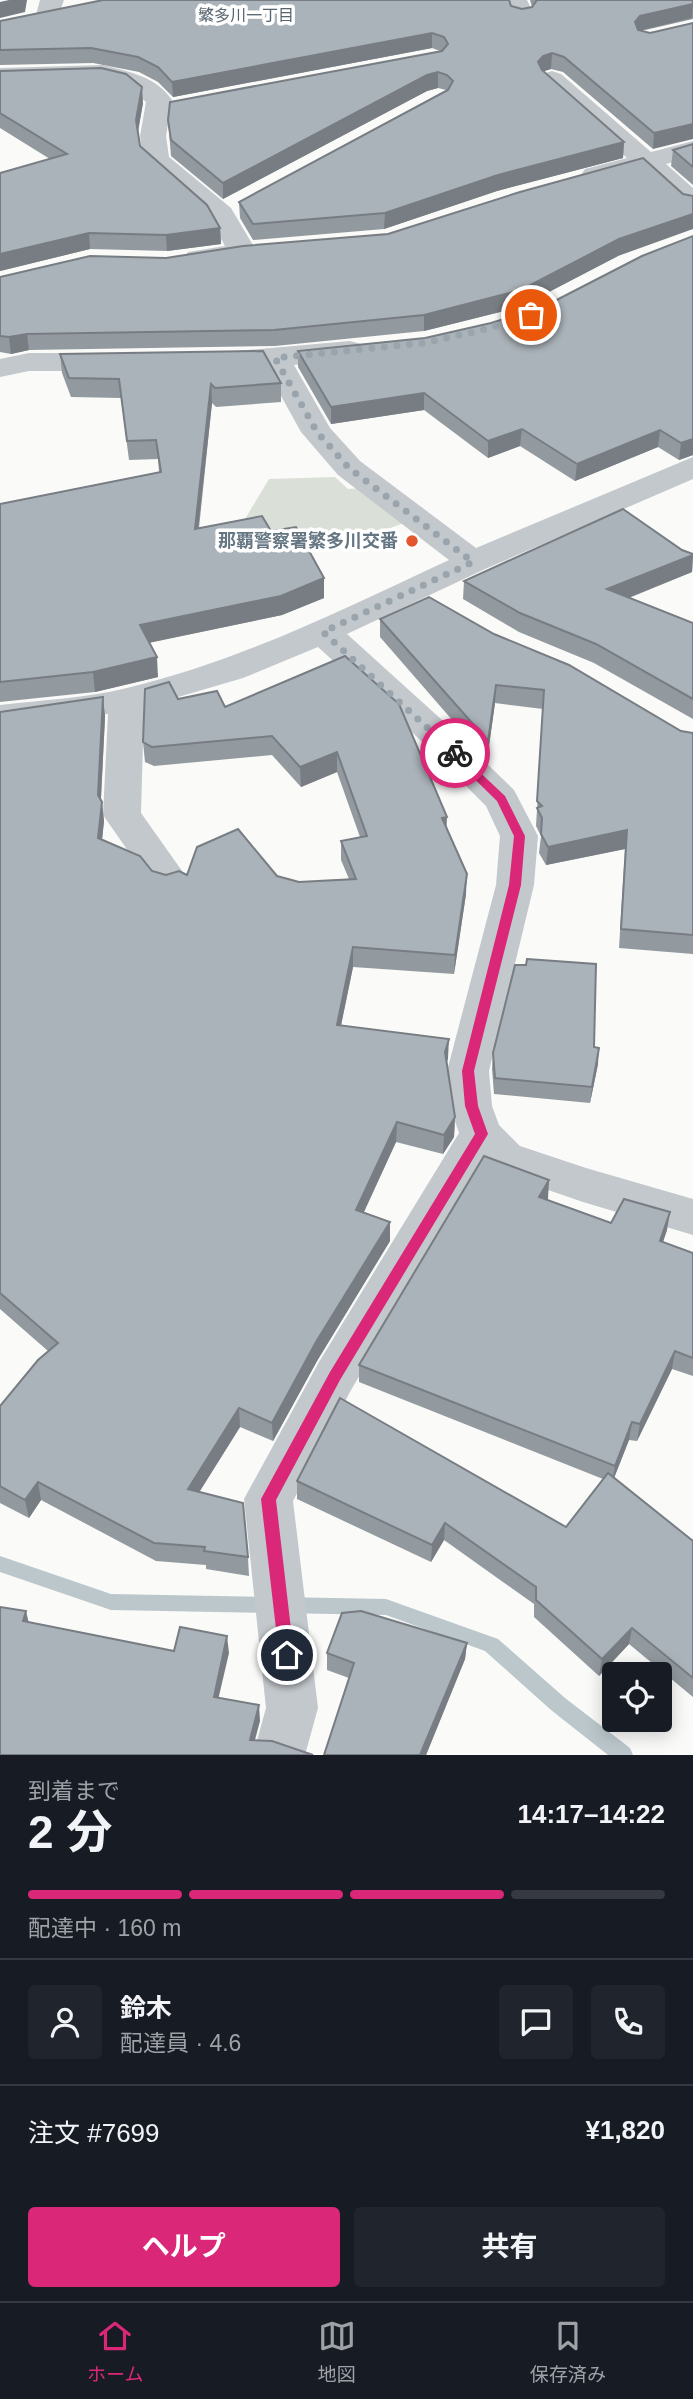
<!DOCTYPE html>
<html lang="ja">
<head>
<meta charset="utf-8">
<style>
  body { margin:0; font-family:Arial,"Noto Sans JP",sans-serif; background:#20242c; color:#f1f3f6; height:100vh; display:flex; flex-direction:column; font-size:26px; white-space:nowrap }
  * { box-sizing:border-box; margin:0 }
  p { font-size:23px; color:#9ea1a6 }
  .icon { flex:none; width:38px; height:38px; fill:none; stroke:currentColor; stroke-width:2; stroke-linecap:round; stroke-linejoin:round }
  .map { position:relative; height:1755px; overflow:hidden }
  .sheet { display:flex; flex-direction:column; background:#171b24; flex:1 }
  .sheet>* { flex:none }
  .tools { position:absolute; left:602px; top:1662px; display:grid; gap:14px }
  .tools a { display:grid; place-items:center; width:70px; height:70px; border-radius:7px; background:#171b24; box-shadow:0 4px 18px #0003; font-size:35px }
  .pin { position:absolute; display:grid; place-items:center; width:60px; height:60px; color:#fff; margin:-30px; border:4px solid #fff; border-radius:50%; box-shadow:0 2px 7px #0007 }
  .courier { position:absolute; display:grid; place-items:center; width:70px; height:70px; margin:-35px; border:5px solid #db2777; border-radius:50%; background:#fff; color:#222; box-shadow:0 2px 9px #0007 }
  .summary em { font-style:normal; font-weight:700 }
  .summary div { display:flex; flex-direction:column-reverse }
  .summary { display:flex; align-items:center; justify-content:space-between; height:119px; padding:0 28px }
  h1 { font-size:46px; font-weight:700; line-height:52px }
  .bar { display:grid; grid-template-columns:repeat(4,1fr); gap:10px 7px; align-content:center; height:84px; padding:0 28px }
  .bar i { height:9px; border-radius:5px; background:#363941 }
  .bar .on { background:#db2777 }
  .bar p { grid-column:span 4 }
  .line { display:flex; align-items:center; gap:18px; padding:0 28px; border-top:2px solid #363941 }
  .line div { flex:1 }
  .round { display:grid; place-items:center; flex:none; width:74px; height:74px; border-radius:7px; background:#20242c }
  .primary-button { display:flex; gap:14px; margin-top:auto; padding:14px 28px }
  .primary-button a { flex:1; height:80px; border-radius:7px; background:#db2777; color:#fff; font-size:28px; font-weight:700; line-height:80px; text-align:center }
  .primary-button a+a { background:#20242c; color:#f1f3f6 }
  .dock { display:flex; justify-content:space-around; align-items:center; height:98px; border-top:2px solid #363941; background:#171b24; font-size:19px; color:#9ea1a6 }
  .dock a { display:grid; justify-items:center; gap:4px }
  .dock .on { color:#db2777 }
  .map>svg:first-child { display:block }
  .green { fill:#dadfd7 }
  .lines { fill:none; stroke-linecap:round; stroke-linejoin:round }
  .stream { fill:#bbc7cb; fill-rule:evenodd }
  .minor { fill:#c3c8cc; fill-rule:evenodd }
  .wall { fill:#929a9f }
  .shaded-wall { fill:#777d82 }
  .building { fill:#aab3b9; stroke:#777d82; stroke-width:2 }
  .route { fill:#db2777 }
  .done { stroke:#99a4ac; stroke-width:7; stroke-dasharray:0 12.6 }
  .poi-dot { fill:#e4572e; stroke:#fff; stroke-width:2.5 }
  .labels { text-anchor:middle; stroke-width:7; stroke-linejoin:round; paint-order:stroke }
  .far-neighbourhood-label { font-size:16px; fill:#57646e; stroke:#fff }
  .poi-label { font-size:18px; font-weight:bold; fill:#657683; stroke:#fff; text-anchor:end }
</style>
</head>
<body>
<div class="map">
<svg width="693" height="1755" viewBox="0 0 693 1755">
  <rect width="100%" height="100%" fill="#fafaf8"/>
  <path class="green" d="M335 477 348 489 363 488 404 523 363 538 290 533 242 524 269 479Z"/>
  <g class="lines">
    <path class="stream" d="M0 1556 111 1594 386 1599 498 1639 565 1698 630 1748 633 1755H608L551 1710 485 1651 386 1615 111 1610 0 1572Z"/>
    <g class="minor">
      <path d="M40 0H64L57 20 48 22 39 20 36 15Z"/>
      <path d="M503 0H527L534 15 531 20 522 22 513 20Z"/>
      <path d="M103 65C129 72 156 76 172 100L166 136 169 157 231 208 257 252 253 258 198 267 188 264 184 258 188 252 225 246 210 219 143 160 140 136 146 102 128 87 102 81 0 84V68Z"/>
      <path d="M552 71 561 74 651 152 693 141V157L666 164 693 188V210L683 208 641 171 595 183 585 181 581 175 585 169 627 158 543 84 539 79 543 74Z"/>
      <path d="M350 341 361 344 365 350 361 356 294 365 330 428 360 461 476 548 693 457V479L485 569 347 634 442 720 514 790 538 836 534 885 489 1071 492 1106 499 1125 520 1146 586 1168 693 1199V1235L583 1202 490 1170 485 1165 351 1390 293 1501 318 1708 305 1755H253L266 1708 244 1499 319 1362 459 1133 450 1106 447 1071 496 885 500 836 486 806 416 736 318 647 243 678 144 707 141 813 187 878 182 888 168 892 154 888 103 815 108 714 0 729V705C42 700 86 698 127 688 240 661 344 609 449 560L338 475 301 432 265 367 215 369 204 366 200 360 204 354Z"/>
      <path d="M29 353H113L124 356 128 362 124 368 113 371H29L0 377V359Z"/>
    </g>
  </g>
  <g class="wall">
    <path d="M530 0H693V19L641 31 650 33 693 23 653 149 563 72 551 69 543 71 624 142 623 158 497 191 384 229 253 240 240 218 239 202 446 90 438 88 427 91 223 199 171 156 168 120 440 51 432 48 173 97 158 82 139 72 93 63 0 65V21L511 6 522 9 532 7Z"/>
    <path d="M0 71 143 103 138 132 140 146 220 228 221 244 167 251 90 249 0 271V173L50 159 0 128Z"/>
    <path d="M693 144V185L671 166 673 150Z"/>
    <path d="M618 256 520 307 424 331 275 346 29 350 11 354 0 352V277L166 258Z"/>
    <path d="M543 307 693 455 679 460 658 447 575 481 520 446 488 458 424 410 331 424 298 367V351L425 338 491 323Z"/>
    <path d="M60 354 281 383V402L216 407 212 403 199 528 271 531 324 578V598L282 615 149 643 158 677 95 692 0 702V504L159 472 158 459 129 460 121 398 71 397 62 373Z"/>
    <path d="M682 550 693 554 692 572 629 598 693 623V719L594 663 519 632 463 599 464 581Z"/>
    <path d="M380 619 494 634 681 731 693 733V954L619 948 625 849 546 865 539 853 541 836 536 826 543 709 495 703 487 760 380 637Z"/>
    <path d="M345 656 447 827 466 894 454 974 353 967 341 1025 448 1058 447 1062 455 1117 454 1137 443 1154 396 1142 364 1212 390 1222V1241L317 1361 273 1441 240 1427 199 1492 248 1557 249 1576 206 1569V1565L156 1561 41 1500 29 1518 0 1503V1406L48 1351 0 1309V712L103 697 105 717 101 800 104 821 102 840 152 871 166 875 277 876 299 882 349 879 341 860V841L360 837 337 772 301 787 272 755 154 766 145 762 143 742 178 699 225 707Z"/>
    <path d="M594 1047 598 1064 590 1103 494 1094 492 1069 493 1053Z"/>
    <path d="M549 1180 547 1200 611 1223 667 1230 663 1242 693 1253V1376L672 1369 637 1441 629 1440 614 1478 693 1541V1697L629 1644 599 1676 534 1617V1604L444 1540 431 1562 297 1499V1481L566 1527 603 1479 359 1382V1365Z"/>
    <path d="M467 1643 465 1659 426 1755H324L349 1678 327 1670V1653Z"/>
  </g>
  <g class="shaded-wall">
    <path d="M9 0H27L25 12 0 18V2Z"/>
    <path d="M693 4 692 18 638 31 635 22 640 16Z"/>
    <path d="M432 33V48L173 97 172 82Z"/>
    <path d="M552 53 551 69 542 72 538 62 543 56Z"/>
    <path d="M438 72V88L427 91 223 199V183L427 75Z"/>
    <path d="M142 87 143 103 137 136 136 120Z"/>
    <path d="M693 124V139L653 149 654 133Z"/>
    <path d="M624 142 623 158 497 191 384 229 385 213 498 175Z"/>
    <path d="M693 214V229L618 256 520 307 424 331V315L619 239Z"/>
    <path d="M220 228 221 244 167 251 166 235Z"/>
    <path d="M89 233 90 249 0 271V254Z"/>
    <path d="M27 334 29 350 11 354 9 337Z"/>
    <path d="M211 384 212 403 196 548 195 529Z"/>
    <path d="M424 393V410L331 424V407Z"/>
    <path d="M522 429 520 446 488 458V441Z"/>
    <path d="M660 430 658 447 575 481 577 464Z"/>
    <path d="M693 439V455L679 460 681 443Z"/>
    <path d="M693 555 692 572 605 607 607 589Z"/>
    <path d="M324 578V598L282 615 142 644 140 625Z"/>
    <path d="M157 657 158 677 95 692 93 672Z"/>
    <path d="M496 685 495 703 487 760 488 741Z"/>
    <path d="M103 697 105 717 100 815 98 795Z"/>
    <path d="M337 752V772L301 787 300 767Z"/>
    <path d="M102 802 104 821 100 858 98 838Z"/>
    <path d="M447 817 446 837 442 818Z"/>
    <path d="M627 830 625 849 546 865 548 847Z"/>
    <path d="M467 874 466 894 454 974 455 955Z"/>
    <path d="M353 947V967L337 1045V1025Z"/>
    <path d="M449 1039 448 1058 444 1071 445 1052Z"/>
    <path d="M599 1048 598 1064 590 1103 592 1087Z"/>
    <path d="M455 1117 454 1137 443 1154 444 1135Z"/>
    <path d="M397 1122 396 1142 356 1229V1210Z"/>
    <path d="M549 1180 548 1199 538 1215 539 1197Z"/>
    <path d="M670 1212 667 1230 657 1259 660 1241Z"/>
    <path d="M390 1222V1241L317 1361 273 1441 272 1423 316 1342Z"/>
    <path d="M675 1351 672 1369 637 1441 640 1424Z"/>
    <path d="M239 1408 240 1427 190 1507 188 1489Z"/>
    <path d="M632 1422 629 1440 612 1483 615 1466Z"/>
    <path d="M38 1482 41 1500 29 1518 25 1500Z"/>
    <path d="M445 1523 444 1540 431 1562 432 1545Z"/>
    <path d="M26 1611 30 1628 23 1621Z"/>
    <path d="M632 1628 629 1644 599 1676 602 1659Z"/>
    <path d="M227 1636 229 1653 215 1713 214 1697Z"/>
    <path d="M467 1643 465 1659 426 1755H420Z"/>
    <path d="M259 1705 260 1721 251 1755 250 1740Z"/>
  </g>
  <g class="building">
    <path d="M103 0H509L511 6 522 9 532 7 537 0H693V4L640 16 635 22 638 30 650 33 693 23V124L654 133 564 57 552 53 543 56 538 62 542 70 624 142 498 175 385 213 253 224 239 202 448 90 453 81 447 75 438 72 427 75 223 183 171 140 168 120 170 102 442 51 448 44 444 37 432 33 172 82 158 67 138 57 91 48 0 50V21Z"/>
    <path d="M101 68 126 74 142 87 136 120 140 146 207 205 220 228 166 235 89 233 0 254V173L67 154 0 113V71Z"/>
    <path d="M693 144V167L673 150Z"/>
    <path d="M643 158 683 194 693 196V214L619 239 521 290 424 315 274 330 27 334 9 337 0 336V277L90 256 166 258 243 246 388 234 520 192Z"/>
    <path d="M693 236V439L681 443 660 430 577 464 522 429 488 441 424 393 331 407 298 351 425 338 491 323 543 307 642 256Z"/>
    <path d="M263 351 281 383 215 388 211 384 195 529 262 516 271 531 296 527 324 578 281 596 140 625 157 657 93 672 0 682V504L161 472 156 440 127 441 119 379 69 378 60 354Z"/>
    <path d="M623 509 682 550 693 554V555L607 589 693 623V699L596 644 520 613 464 581Z"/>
    <path d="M429 597 494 634 569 665 681 731 693 733V935L621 929 627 830 548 847 541 834 542 818 537 808 542 806 537 801 544 690 496 685 488 741 380 619Z"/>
    <path d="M345 656 399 704 447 817 442 818 467 874 455 955 353 947 337 1025 449 1039 445 1052 455 1117 444 1135 397 1122 356 1210 390 1222 316 1342 272 1423 239 1408 188 1489 243 1503 248 1557 204 1551 205 1547 154 1543 38 1482 25 1500 0 1486V1406L38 1360 58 1343 0 1293V712L103 697 98 795 102 802 98 838 140 856 152 871 166 875 179 871 187 875 197 847 238 829 277 876 299 882 356 879 341 841 367 836 337 752 300 767 272 736 152 747 143 742 145 689 169 682 178 699 217 691 225 707Z"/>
    <path d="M527 959 596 964 594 1047 599 1048 592 1087 495 1078 493 1053 515 965H526Z"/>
    <path d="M484 1156 549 1180 539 1197 611 1223 624 1199 670 1212 660 1241 693 1253V1358L675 1351 640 1424 632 1422 615 1466 359 1365Z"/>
    <path d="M340 1398 566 1527 608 1473 693 1541V1678L632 1628 602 1659 536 1600V1587L445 1523 432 1545 297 1481Z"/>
    <path d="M0 1607 26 1611 23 1621 174 1651 180 1627 227 1636 214 1697 259 1705 250 1740 272 1741 313 1755H0Z"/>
    <path d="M361 1611 467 1643 420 1755H324L354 1663 327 1653 342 1613Z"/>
  </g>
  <path class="route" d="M455 749 505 796 525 836 521 885 474 1071 478 1106 488 1134 340 1380 276 1500 294 1655 292 1660 287 1662 281 1660 279 1655 261 1499 330 1372 475 1134 465 1106 462 1071 509 885 514 836 497 801 451 756V751Z"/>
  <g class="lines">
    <path class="done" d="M455 753 323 632 473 562 349 468 317 432 275 358 424 343 479 331 531 315"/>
  </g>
  <circle class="poi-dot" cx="412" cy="541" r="7"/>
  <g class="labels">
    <g class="far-neighbourhood-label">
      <text x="246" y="21">繁多川一丁目</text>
    </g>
    <g class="poi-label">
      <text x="398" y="547">那覇警察署繁多川交番</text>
    </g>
  </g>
</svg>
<div class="tools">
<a><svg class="icon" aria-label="locate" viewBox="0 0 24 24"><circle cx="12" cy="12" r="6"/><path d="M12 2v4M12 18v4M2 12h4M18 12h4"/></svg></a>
</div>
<div class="pin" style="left:531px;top:315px;background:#ea580c"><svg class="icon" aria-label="bag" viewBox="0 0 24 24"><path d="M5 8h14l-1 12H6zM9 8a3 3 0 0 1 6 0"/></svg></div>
<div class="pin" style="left:287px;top:1655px;background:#1f2937"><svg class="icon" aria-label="home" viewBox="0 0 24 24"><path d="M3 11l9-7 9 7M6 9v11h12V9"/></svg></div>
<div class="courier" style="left:455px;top:753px"><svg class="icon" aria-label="bike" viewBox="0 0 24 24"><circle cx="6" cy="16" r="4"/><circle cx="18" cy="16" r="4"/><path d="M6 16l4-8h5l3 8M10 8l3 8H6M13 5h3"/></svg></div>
</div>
<section class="sheet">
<div class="summary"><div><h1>2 分</h1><p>到着まで</p></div><em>14:17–14:22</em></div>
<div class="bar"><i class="on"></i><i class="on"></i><i class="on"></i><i></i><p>配達中 · 160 m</p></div>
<div class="line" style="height:126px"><a class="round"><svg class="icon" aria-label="person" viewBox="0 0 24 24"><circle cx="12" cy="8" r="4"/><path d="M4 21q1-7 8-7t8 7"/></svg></a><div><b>鈴木</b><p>配達員 · 4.6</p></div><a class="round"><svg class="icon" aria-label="chat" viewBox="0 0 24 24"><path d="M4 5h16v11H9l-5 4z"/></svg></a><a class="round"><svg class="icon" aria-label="phone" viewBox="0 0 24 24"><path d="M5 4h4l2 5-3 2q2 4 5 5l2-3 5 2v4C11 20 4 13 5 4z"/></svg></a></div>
<div class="line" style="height:91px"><div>注文 #7699</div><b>¥1,820</b></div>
<div class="primary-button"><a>ヘルプ</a><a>共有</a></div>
</section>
<nav class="dock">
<a class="on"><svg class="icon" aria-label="home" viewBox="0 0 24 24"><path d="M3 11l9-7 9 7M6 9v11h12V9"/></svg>ホーム</a>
<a><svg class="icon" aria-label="map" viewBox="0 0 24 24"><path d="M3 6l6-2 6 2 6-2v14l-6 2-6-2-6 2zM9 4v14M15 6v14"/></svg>地図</a>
<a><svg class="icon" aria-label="saved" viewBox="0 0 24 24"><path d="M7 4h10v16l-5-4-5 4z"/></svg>保存済み</a>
</nav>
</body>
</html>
